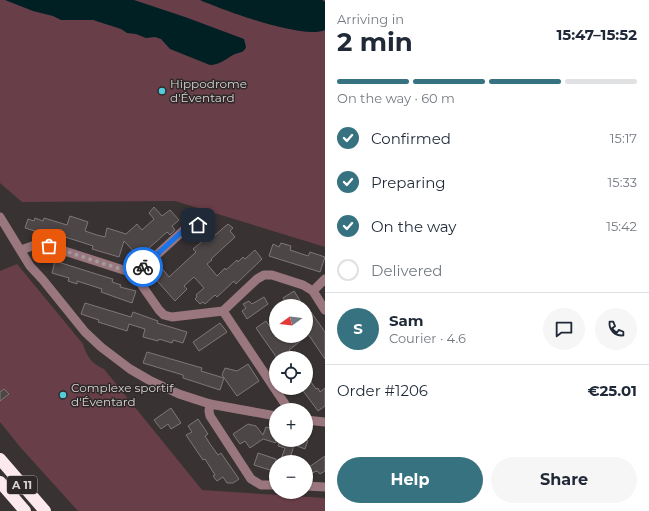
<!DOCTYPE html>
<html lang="en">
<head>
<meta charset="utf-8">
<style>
  body { margin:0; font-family:Montserrat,sans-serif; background:#f6f6f7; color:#1f2937; height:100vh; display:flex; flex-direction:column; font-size:15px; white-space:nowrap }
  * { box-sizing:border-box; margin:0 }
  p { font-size:13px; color:#747a83 }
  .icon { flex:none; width:22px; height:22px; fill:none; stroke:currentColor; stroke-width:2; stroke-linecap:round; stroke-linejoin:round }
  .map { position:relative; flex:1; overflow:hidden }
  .side { display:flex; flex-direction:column; background:#fff; width:324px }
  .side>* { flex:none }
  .needle { width:26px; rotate:255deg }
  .buttons { position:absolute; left:269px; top:299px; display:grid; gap:8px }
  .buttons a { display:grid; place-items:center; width:44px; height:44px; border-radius:50%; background:#fff; box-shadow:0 1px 3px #0004; font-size:20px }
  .pin { position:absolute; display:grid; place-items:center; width:34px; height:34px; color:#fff; margin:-17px; border-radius:8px; box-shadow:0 2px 6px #0006 }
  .courier { position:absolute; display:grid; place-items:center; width:40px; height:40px; margin:-20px; border:3px solid #1a73e8; border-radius:50%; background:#fff; color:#222; box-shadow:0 1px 5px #0007 }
  .overview em { font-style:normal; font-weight:700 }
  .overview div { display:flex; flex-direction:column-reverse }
  .overview { display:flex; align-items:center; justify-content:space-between; height:68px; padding:0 12px }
  h1 { font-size:26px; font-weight:700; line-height:30px }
  .bar { display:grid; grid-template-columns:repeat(4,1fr); gap:6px 4px; align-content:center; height:48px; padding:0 12px }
  .bar i { height:5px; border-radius:3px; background:#e0e1e3 }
  .bar .selected { background:#367280 }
  .bar p { grid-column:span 4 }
  .line { display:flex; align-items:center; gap:10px; padding:0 12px; border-top:1px solid #e0e1e3 }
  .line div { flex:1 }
  .round { display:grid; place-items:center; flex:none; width:42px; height:42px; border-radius:21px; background:#f6f6f7 }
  ol { padding:0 12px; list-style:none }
  li { display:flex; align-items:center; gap:12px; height:44px }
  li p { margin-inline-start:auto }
  li .icon { padding:4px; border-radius:50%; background:#367280; color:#fff; stroke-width:4 }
  li:last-child { color:#747a83 }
  li i { width:22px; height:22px; border:2px solid #e0e1e3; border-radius:50% }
  .cta { display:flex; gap:8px; margin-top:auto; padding:8px 12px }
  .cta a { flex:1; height:46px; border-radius:24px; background:#367280; color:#fff; font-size:16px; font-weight:700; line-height:46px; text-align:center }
  .cta a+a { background:#f6f6f7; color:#1f2937 }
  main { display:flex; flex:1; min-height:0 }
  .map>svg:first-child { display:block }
  .green { fill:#683e49 }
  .water { fill:#002024 }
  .building { fill:#4d4647; stroke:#7e7778 }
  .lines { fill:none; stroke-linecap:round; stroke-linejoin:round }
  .minor { stroke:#9a777f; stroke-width:9 }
  .highway { stroke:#fbe9ed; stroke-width:12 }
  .done { stroke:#a19c9d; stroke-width:4; stroke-dasharray:0 7.2 }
  .route { stroke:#1a73e8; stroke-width:5 }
  .poi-dot { fill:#53cbda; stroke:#2e2829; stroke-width:1.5 }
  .labels { text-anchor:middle; stroke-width:3; stroke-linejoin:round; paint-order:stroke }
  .shield { fill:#2e2829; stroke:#a6a1a2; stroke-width:1 }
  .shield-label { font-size:11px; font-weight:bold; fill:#d9d5d6 }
  .poi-label { font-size:12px; fill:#d9d5d6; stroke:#2e2829; text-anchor:start }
</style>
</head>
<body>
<main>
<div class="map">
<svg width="325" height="511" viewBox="0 0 325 511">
  <rect width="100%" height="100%" fill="#383233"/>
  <g class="green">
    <path d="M0 0H325V247L175 201 22 202 0 183Z"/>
    <path d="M17 264 83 344C87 357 92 364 104 369L202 490 325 498V511H78L21 448 0 422V271Z"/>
  </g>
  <g class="water">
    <path d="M5 0H134L185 17 244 39 246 47C244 53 239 52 233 55 226 59 219 65 210 65L170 49 161 39 155 37 146 38 136 34 127 33 121 29 93 20H61L53 16 33 11Z"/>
    <path d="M200 0H322L325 2V30C303 40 223 10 200 0Z"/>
  </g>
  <g class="building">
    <path d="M154 207 162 216 170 210 179 220 172 226 175 230 170 235 167 232 139 257 124 241 119 257 92 249 93 246 81 242 49 232 48 235 25 228 28 219 34 221 35 218 43 221 44 218 67 225 70 216 88 222 85 231 97 235 105 237 107 228 126 234 137 224 142 230 154 219 149 213Z"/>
    <path d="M228 224 233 228 230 231 235 237 211 259 212 260 207 264 217 276 225 268 226 270 237 260 238 262 243 257 245 259 255 250 262 259 236 284 234 281 217 297 215 295 205 304 203 302 200 304 195 299 197 297 196 295 204 288 194 277 184 286 187 289 175 301 151 274 160 266 169 277 196 252 193 249 204 240 207 242Z"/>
    <path d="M281 243 291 246 290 250 308 256 310 252 325 257 320 272 269 256 273 244 279 247Z"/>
    <path d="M55 261 109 278 113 279 112 282 121 285 120 287 136 291 132 303 101 292 102 289 77 281V284L68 281 69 278 52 273Z"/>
    <path d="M294 291 299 299 303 306H288L283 298Z"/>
    <path d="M264 297 268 304 247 319 242 311 246 308 243 304 249 301 252 304Z"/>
    <path d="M85 303 131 317 133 312 158 321 157 323 187 332 183 343 173 340 172 343 159 339 158 341 143 337 145 329 129 324 127 331 98 322 99 320 81 314Z"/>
    <path d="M311 312 325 332V359L306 331V315Z"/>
    <path d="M266 321 276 336H307L289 350 295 358H277L256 328Z"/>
    <path d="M220 323 227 332 199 351 193 342Z"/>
    <path d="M147 352 202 368 201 371 224 378 220 390 183 378V375L143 363Z"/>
    <path d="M248 364 259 381 237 396 222 375 225 368 237 371Z"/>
    <path d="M306 375 316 389 318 388 320 392 325 388V406L318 411 301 388H306Z"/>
    <path d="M4 389 9 394 0 401V392Z"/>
    <path d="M171 408 181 423 171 429 168 424 161 429 154 420Z"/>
    <path d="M198 419 208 434 205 436 210 444 218 455 221 453 239 479 233 483H227L223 477 217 481 213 476 215 475 205 459 203 460 186 435 192 432 188 426Z"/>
    <path d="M248 424 256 426 263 435 266 427 276 430V443L263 439 250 448 245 441 240 444 233 434Z"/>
    <path d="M280 440H308L305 449 294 445 289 462H280L285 448 278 446Z"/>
    <path d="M258 453 276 459V472L254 465Z"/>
    <path d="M325 456V471L320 474 317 471 306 475V466L309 467Z"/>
  </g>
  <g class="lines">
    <g class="minor">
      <path d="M0 217 30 266 43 280 85 332 101 347 130 369 149 380 179 394 210 404 276 416"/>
      <path d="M21 250 35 245 49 246 136 274 143 287 159 310 164 315 172 317 223 311 257 279 264 275H272L303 285 313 291 325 310"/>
      <path d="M136 274 185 229 193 225H198"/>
      <path d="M313 291 325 279"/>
      <path d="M223 311 285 404 287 410"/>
      <path d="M210 404 209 411 210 416 251 479 261 485H276"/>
      <path d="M306 420 325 422"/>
      <path d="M306 486 325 487"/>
    </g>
    <g class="highway">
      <path d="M0 459 45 511"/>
      <path d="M0 482 25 511"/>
    </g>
  </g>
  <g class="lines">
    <path class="done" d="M49 246 136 274 143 267"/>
    <path class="route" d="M143 267 185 229 193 225H198"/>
  </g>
  <g class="poi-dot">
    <circle cx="162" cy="91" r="4"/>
    <circle cx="63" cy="395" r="4"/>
  </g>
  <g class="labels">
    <rect class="shield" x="7" y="476" width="30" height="18" rx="3"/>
    <g class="shield-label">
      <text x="22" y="489">A 11</text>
    </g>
    <g class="poi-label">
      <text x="170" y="88">Hippodrome<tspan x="170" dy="14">d'Éventard</tspan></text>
      <text x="71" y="392">Complexe sportif<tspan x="71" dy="14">d'Éventard</tspan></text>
    </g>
  </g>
</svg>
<div class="buttons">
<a><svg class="needle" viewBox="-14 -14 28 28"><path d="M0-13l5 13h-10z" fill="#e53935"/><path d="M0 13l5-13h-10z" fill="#747a83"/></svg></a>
<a><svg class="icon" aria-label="locate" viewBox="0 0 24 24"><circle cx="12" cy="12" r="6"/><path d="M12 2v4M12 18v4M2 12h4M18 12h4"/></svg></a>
<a>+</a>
<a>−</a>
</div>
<div class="pin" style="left:49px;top:246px;background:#ea580c"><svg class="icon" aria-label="bag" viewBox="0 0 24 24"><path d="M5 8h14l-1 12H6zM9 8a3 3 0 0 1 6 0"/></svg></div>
<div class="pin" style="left:198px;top:225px;background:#1f2937"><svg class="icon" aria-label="home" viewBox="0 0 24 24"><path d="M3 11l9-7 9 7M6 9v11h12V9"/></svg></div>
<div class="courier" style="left:143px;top:267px"><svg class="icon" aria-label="bike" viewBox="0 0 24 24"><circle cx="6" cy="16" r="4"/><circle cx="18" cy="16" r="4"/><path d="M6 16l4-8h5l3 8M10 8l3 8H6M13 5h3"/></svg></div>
</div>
<section class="side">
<div class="overview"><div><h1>2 min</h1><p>Arriving in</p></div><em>15:47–15:52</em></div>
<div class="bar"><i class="selected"></i><i class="selected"></i><i class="selected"></i><i></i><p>On the way · 60 m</p></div>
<ol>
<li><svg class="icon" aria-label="check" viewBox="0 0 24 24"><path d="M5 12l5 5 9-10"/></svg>Confirmed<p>15:17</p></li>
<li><svg class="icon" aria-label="check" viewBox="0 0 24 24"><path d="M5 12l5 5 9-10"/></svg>Preparing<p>15:33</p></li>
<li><svg class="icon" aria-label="check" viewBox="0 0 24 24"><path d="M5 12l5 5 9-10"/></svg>On the way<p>15:42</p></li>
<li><i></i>Delivered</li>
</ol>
<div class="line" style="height:72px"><b class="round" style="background:#367280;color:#fff">S</b><div><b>Sam</b><p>Courier · 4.6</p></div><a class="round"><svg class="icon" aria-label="chat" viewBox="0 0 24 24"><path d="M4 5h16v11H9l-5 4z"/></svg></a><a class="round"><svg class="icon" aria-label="phone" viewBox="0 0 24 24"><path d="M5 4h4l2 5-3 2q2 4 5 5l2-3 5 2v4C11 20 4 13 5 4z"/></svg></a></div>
<div class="line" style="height:52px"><div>Order #1206</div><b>€25.01</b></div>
<div class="cta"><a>Help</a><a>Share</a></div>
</section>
</main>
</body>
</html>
